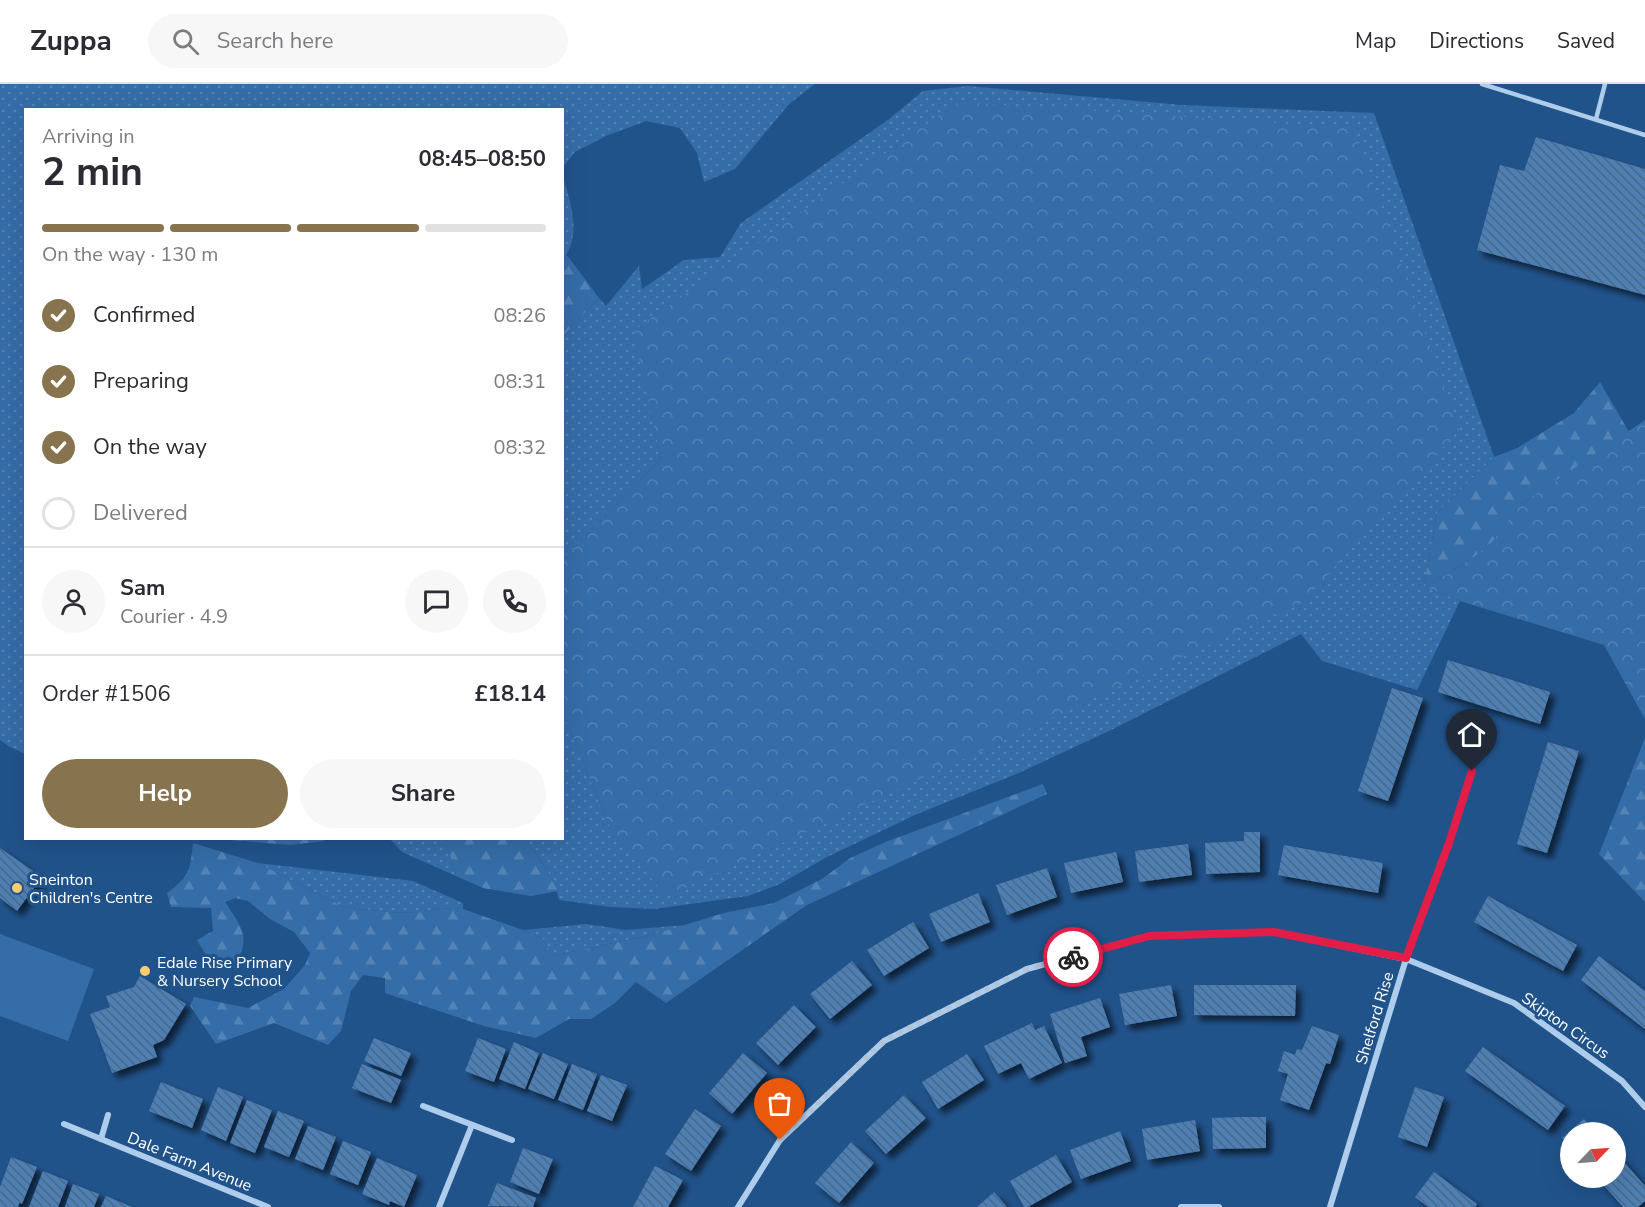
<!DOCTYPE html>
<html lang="en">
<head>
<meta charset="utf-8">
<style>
  body { margin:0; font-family:"Nunito Sans",sans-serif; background:#f7f7f7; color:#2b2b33; height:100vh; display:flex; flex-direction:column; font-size:22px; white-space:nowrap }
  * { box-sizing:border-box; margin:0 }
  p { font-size:20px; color:#7c7c81 }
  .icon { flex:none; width:33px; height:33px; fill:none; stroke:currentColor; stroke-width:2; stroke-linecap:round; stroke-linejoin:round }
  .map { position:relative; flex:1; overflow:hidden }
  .side { position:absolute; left:24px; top:24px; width:540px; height:732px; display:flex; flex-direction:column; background:#fff; border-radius:0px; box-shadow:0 6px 24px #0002 }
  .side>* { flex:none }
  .needle { width:39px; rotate:65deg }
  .buttons { position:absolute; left:1560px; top:1038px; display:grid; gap:12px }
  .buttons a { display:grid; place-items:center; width:66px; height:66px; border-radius:50%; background:#fff; box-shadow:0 6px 24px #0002; font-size:30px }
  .pin { position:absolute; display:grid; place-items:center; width:51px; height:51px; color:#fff; margin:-62px -26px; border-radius:50% 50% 50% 0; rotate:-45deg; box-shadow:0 0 6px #0007 }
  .pin .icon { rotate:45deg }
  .courier { position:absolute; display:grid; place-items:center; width:60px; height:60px; margin:-30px; border:4px solid #e11d48; border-radius:50%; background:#fff; color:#222; box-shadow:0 2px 8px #0007 }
  .overview em { font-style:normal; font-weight:700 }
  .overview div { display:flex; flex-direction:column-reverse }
  .overview { display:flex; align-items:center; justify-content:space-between; height:102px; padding:0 18px }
  h1 { font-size:39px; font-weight:700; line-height:45px }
  .bar { display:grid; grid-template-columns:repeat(4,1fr); gap:9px 6px; align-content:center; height:72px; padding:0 18px }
  .bar i { height:8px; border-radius:4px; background:#e1e1e2 }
  .bar .current { background:#87734e }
  .bar p { grid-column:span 4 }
  .line { display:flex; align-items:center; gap:15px; padding:0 18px; border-top:2px solid #e1e1e2 }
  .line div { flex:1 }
  .round { display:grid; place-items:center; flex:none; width:63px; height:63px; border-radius:32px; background:#f7f7f7 }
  ol { padding:0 18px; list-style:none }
  li { display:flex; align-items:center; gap:18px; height:66px }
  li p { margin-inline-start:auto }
  li .icon { padding:6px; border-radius:50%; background:#87734e; color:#fff; stroke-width:4 }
  li:last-child { color:#7c7c81 }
  li i { width:33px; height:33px; border:3px solid #e1e1e2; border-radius:50% }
  .button { display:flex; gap:12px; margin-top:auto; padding:12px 18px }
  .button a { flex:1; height:69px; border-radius:36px; background:#87734e; color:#fff; font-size:24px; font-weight:700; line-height:69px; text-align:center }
  .button a+a { background:#f7f7f7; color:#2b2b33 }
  header { display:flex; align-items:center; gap:36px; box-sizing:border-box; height:84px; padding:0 30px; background:#fff; border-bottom:2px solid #e1e1e2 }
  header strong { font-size:28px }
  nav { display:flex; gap:33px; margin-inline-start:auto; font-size:21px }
  .search { width:420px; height:54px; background:#f7f7f7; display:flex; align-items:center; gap:15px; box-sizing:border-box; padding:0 21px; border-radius:33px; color:#7c7c81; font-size:22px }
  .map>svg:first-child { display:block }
  .grass { fill:url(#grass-dots) }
  .forest { fill:url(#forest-firs) }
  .park { fill:url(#park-crowns) }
  .garden { fill:#356da8 }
  .building { fill:url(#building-back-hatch); filter:url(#shadow) }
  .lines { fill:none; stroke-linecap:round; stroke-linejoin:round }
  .service { stroke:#aecceb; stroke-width:4.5 }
  .minor { stroke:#aecceb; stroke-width:6 }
  .done { stroke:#b1c3d6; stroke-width:6; stroke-dasharray:0 10.8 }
  .route { stroke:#e11d48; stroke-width:8 }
  .poi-dot { fill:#f8cc70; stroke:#21538b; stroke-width:2 }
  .labels { text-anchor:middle; stroke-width:6; stroke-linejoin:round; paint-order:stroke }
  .poi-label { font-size:16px; fill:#fff; stroke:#21538b; text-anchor:start }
  .street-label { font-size:16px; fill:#fff; stroke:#21538b }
</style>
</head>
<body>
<header>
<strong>Zuppa</strong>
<div class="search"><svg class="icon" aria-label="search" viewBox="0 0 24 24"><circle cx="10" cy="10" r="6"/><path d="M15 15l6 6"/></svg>Search here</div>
<nav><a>Map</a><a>Directions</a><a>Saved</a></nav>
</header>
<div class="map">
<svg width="1645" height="1123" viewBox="0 0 1645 1123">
  <defs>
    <pattern id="grass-dots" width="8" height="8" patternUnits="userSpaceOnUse" patternTransform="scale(1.5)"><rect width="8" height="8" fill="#356da8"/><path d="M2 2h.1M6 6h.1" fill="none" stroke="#5383b5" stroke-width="1.8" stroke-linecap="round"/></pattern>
    <pattern id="forest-firs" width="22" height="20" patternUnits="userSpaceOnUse" patternTransform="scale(1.5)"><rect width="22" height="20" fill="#356da8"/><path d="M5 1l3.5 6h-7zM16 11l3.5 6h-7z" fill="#5383b5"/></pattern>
    <pattern id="park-crowns" width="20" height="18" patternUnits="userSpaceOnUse" patternTransform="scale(1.5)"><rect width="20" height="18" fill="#356da8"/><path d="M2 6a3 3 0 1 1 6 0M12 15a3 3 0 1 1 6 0" fill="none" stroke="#5383b5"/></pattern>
    <pattern id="building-back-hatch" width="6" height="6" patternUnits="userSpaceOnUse" patternTransform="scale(1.5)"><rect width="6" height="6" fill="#4e7fb4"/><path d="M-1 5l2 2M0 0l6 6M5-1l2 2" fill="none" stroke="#4d6885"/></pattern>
    <filter id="shadow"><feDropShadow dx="5.5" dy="5.5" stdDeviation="3" flood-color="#0009"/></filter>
  </defs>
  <rect width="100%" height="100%" fill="#21538b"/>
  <g class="grass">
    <path d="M0 0H815L789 20 735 85 704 98 697 69 680 44 646 37 606 52 575 68 563 83 562 26H26L25 670 8 662 0 656Z"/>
    <path d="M967 2 1182 21 1374 29 1494 373 1437 429 1425 496 1426 503 1460 517 1417 606 1322 577 1301 550 1111 646 1021 688 915 731 827 773 780 800 748 812 654 825 611 823 559 816C555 793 538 774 526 755L562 754 563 630 609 741 1304 517 634 247 661 375 563 475V252L599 214 606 222 639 182 642 205 684 176 720 173 741 139 889 35 923 7Z"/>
    <path d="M562 90C570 116 583 152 563 175Z"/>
    <path d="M390 755H445L456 792 402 768Z"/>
    <path d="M258 779 413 797 463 819V825L439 824 418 829 388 828 344 823Z"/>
    <path d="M587 840 625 846 686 841 655 850 553 872 543 855 523 846Z"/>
  </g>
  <g class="forest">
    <path d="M567 171 599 214 563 252V175Z"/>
    <path d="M1600 298 1629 348 1520 421 1493 458 1477 471 1426 503 1425 496 1437 429 1494 373 1517 364 1574 329Z"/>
    <path d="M1645 654V818L1599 770Z"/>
    <path d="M1043 700 1047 710 807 821 666 919 636 898 615 919 591 935H569L536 954 484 942 385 909V894L363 891 351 907 341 947 328 961 274 939 216 960 190 922 194 913 248 924 284 905 305 881 310 869 294 848 270 835 248 817 235 814 225 818C244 847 250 851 235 884 215 887 206 872 197 856L213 847 211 824 171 823 167 809C190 792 190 786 193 759L258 779 344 823 388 828 418 829 439 824 463 825 523 846 543 855 553 872 655 850 724 829 774 819 822 795 850 774 888 757Z"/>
    <path d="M323 754 324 757 290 761 231 756 228 755Z"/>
    <path d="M445 755H526L548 788 558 807 531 812 483 804 456 792Z"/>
  </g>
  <g class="park">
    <path d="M958 18 1354 44 1459 346 1304 517 666 813 609 741 563 630V475L661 375 633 247Z"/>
    <path d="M1645 336V635L1604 561 1460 517 1426 503 1477 471 1492 458 1520 421Z"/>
  </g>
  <path class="garden" d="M0 850 94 885 68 957 0 932Z"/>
  <g class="building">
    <path d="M1536 53 1645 85V211L1477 166 1500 81 1524 87Z"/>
    <path d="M1448 576 1550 608 1540 640 1438 608Z"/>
    <path d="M1392 604 1423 614 1388 717 1358 707Z"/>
    <path d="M1548 658 1579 667 1547 769 1517 760Z"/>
    <path d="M1244 748H1260V788L1206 790 1205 759 1244 757Z"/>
    <path d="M1188 760 1192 791 1139 798 1135 767Z"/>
    <path d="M1284 761 1383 779 1378 809 1278 791Z"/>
    <path d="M0 764 42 793 17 827 0 814Z"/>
    <path d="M1116 768 1123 798 1071 809 1064 779Z"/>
    <path d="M1047 784 1057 813 1007 831 996 801Z"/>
    <path d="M978 809 990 838 941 858 929 830Z"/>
    <path d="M1488 812 1577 861 1563 887 1474 838Z"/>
    <path d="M913 838 929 864 884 892 867 866Z"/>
    <path d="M1599 872 1645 907V945L1581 896Z"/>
    <path d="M852 877 872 901 830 935 810 910Z"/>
    <path d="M140 892 186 920 164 956 153 961 157 973 112 989 90 930 110 923 106 912 134 903Z"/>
    <path d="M1171 901 1177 932 1125 941 1119 910Z"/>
    <path d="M1194 901H1296L1295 932 1194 931Z"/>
    <path d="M1100 914 1110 943 1081 953 1087 972 1065 979 1050 930Z"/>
    <path d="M794 921 816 943 778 981 756 959Z"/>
    <path d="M1032 939 1035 946 1044 942 1062 979 1029 995 1021 979 998 990 984 962Z"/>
    <path d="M1312 942 1339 951 1330 980 1326 979 1309 1026 1280 1016 1288 990 1278 987 1284 967 1295 971 1297 965 1302 966Z"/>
    <path d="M374 954 411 969 401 992 364 977Z"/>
    <path d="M478 954 506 965 494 998 465 987Z"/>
    <path d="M514 958 539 969 525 1005 499 995Z"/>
    <path d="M1483 963 1565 1022 1548 1046 1465 987Z"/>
    <path d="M543 969 568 980 554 1015 528 1005Z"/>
    <path d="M743 969 767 989 732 1030 709 1009Z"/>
    <path d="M967 970 984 996 938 1025 922 998Z"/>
    <path d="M362 980 401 996 391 1019 352 1004Z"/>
    <path d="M572 980 597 990 583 1026 558 1016Z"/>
    <path d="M601 991 627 1001 612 1037 587 1027Z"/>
    <path d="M161 998 203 1015 192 1044 149 1027Z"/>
    <path d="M218 1003 243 1013 226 1057 201 1046Z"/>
    <path d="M1415 1003 1444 1013 1427 1063 1398 1053Z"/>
    <path d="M904 1011 926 1034 886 1070 865 1047Z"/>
    <path d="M247 1016 272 1026 255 1069 230 1059Z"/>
    <path d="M695 1025 721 1042 691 1087 665 1070Z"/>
    <path d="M278 1027 304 1037 289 1073 264 1063Z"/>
    <path d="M1240 1033H1266V1064L1213 1065 1212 1034Z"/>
    <path d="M1584 1035 1597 1048H1570V1064L1562 1054Z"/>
    <path d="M1195 1036 1200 1067 1147 1076 1142 1045Z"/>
    <path d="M308 1042 336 1053 323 1086 295 1075Z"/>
    <path d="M1120 1047 1131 1077 1081 1095 1070 1066Z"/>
    <path d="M343 1057 371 1068 358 1101 330 1090Z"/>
    <path d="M851 1058 874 1079 839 1119 815 1099Z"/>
    <path d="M523 1064 553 1075 539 1110 510 1098Z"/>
    <path d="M1616 1069 1645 1102V1117L1638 1123H1623L1597 1094H1616Z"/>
    <path d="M1056 1071 1072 1098 1028 1123H1024L1010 1097Z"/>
    <path d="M11 1073 37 1083 22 1120 19 1119 18 1123H0V1103Z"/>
    <path d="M377 1074 417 1091 404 1123 390 1117 389 1121 362 1110Z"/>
    <path d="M655 1082 683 1096 668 1123H633Z"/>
    <path d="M43 1087 68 1097 58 1123H29Z"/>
    <path d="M1434 1088 1477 1120 1475 1123H1428L1415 1113Z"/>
    <path d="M497 1099 536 1114 533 1123 488 1122Z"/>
    <path d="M73 1100 99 1110 94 1123H65Z"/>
    <path d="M994 1108 1007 1123H977Z"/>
    <path d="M106 1112 132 1123H101Z"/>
  </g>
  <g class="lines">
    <g class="service">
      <path d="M1482 0 1645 51"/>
      <path d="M1596 35 1605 0"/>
    </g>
    <g class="minor">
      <path d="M423 1022 512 1056"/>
      <path d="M64 1040 268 1123"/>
      <path d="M101 1055 108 1031"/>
      <path d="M439 1123 472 1041"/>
      <path d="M738 1123 780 1056 884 957 1027 885 1149 852 1273 848 1406 875 1514 919 1622 997 1645 1023"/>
      <path d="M1181 1123H1219"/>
      <path d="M1330 1123 1406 875 1449 759 1472 687"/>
    </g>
  </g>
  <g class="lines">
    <path class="done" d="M780 1056 884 957 1027 885 1073 873"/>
    <path class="route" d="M1073 873 1149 852 1274 848 1406 874 1449 759 1472 687"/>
  </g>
  <g class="poi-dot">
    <circle cx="17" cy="804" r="6"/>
    <circle cx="145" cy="887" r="6"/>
  </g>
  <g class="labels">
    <g class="poi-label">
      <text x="29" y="801">Sneinton<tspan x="29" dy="18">Children's Centre</tspan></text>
      <text x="157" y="884">Edale Rise Primary<tspan x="157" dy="18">&amp; Nursery School</tspan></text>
    </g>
    <g class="street-label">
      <text transform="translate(1374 934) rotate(-73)" y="6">Shelford Rise</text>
      <text transform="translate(1566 941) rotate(35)" y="6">Skipton Circus</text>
      <text transform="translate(190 1077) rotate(22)" y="6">Dale Farm Avenue</text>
    </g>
  </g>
</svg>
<div class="buttons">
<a><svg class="needle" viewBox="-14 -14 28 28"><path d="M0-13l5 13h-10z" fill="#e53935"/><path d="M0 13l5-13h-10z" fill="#7c7c81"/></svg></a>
</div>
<div class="pin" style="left:780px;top:1056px;background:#ea580c"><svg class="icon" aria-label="bag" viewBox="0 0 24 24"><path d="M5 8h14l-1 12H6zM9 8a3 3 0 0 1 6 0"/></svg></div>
<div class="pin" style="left:1472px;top:687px;background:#1f2937"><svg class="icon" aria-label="home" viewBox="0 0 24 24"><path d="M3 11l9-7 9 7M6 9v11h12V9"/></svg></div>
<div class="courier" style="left:1073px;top:873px"><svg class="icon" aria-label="bike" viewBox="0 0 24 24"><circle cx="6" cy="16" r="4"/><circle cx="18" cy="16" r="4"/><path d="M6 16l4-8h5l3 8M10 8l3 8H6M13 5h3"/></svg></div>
<section class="side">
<div class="overview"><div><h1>2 min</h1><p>Arriving in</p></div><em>08:45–08:50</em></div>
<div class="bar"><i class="current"></i><i class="current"></i><i class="current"></i><i></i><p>On the way · 130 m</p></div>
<ol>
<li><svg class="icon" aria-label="check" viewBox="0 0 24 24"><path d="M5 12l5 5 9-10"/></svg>Confirmed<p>08:26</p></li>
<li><svg class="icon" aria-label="check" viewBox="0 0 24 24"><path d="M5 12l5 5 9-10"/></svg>Preparing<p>08:31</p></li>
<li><svg class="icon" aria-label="check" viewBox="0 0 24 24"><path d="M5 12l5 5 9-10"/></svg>On the way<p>08:32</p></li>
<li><i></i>Delivered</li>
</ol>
<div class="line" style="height:108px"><a class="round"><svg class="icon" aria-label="person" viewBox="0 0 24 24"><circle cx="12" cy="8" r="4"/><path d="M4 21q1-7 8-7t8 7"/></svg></a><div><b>Sam</b><p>Courier · 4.9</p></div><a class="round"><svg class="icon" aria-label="chat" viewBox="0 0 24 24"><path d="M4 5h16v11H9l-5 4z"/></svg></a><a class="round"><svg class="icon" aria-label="phone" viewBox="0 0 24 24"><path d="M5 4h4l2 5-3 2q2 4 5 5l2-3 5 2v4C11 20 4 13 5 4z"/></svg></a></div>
<div class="line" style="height:78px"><div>Order #1506</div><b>£18.14</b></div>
<div class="button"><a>Help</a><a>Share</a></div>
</section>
</div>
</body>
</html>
